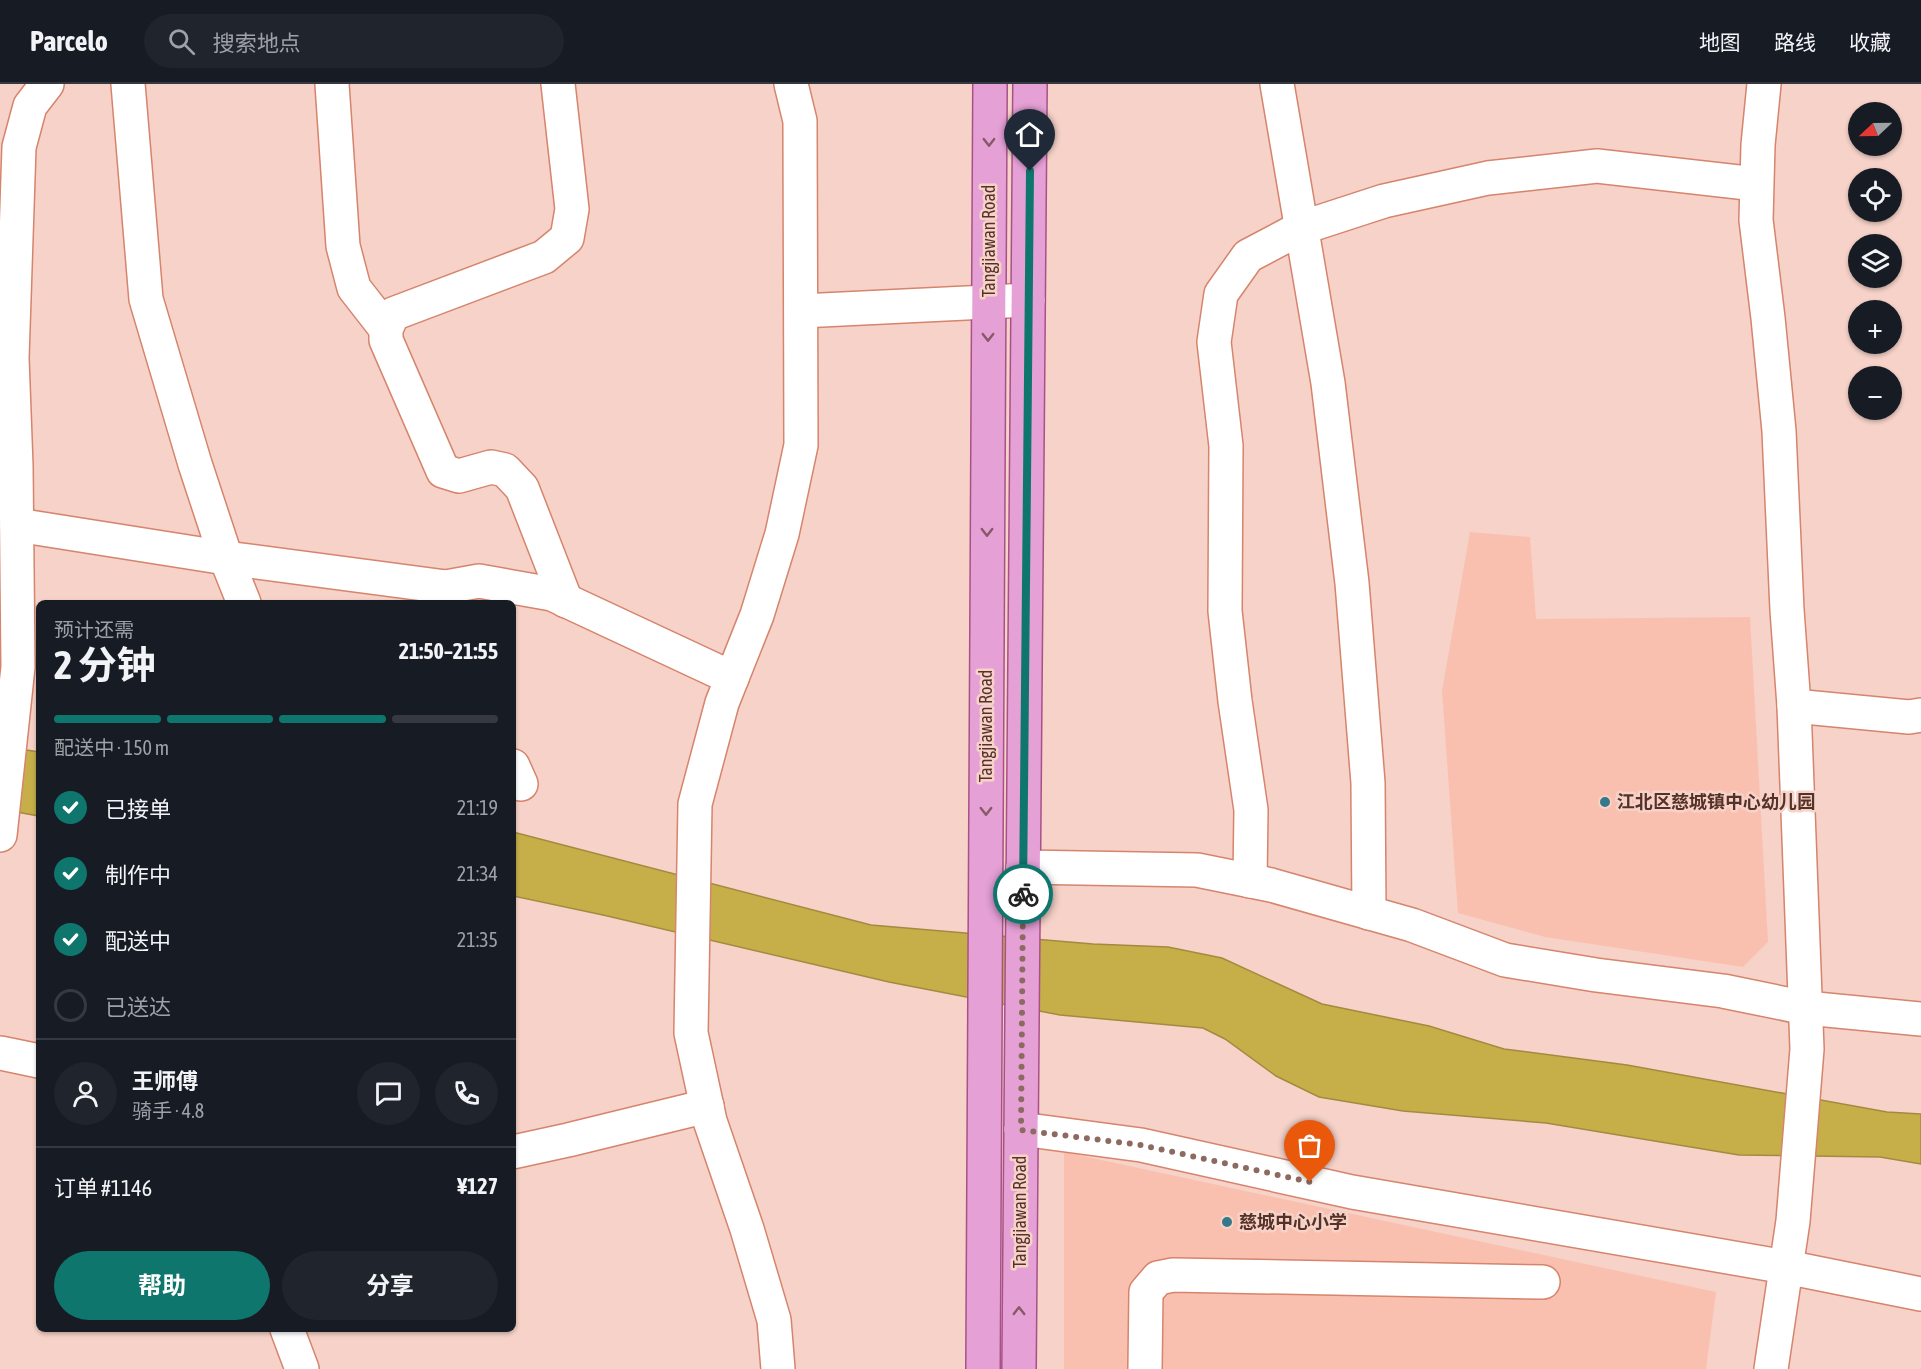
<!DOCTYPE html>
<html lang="zh">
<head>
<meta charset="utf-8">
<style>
  body { margin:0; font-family:"Asap Condensed","Noto Sans SC",sans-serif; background:#20242c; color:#f1f3f6; height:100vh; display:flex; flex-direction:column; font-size:22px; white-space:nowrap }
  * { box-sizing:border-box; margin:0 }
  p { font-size:20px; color:#9ea1a6 }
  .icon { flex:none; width:33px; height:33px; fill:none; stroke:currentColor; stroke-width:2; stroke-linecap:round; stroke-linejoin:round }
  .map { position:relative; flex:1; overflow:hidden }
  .side { position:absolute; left:36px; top:516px; width:480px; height:732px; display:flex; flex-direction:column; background:#171b24; border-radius:9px; box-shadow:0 2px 4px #0004 }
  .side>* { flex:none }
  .needle { width:39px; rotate:248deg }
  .buttons { position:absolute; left:1848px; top:18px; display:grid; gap:12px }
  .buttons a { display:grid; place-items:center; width:54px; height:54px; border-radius:50%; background:#171b24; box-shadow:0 2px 4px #0004; font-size:30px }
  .pin { position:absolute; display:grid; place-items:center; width:51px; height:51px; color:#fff; margin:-62px -26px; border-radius:50% 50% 50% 0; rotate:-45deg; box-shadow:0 0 6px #0007 }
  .pin .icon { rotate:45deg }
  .courier { position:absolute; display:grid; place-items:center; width:60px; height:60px; margin:-30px; border:4px solid #0f766e; border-radius:50%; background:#fff; color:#222; box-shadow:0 2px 8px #0007 }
  .summary em { font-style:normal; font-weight:700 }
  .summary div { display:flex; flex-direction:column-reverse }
  .summary { display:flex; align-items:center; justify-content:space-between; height:102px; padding:0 18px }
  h1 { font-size:39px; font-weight:700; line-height:45px }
  .bar { display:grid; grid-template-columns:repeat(4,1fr); gap:9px 6px; align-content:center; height:72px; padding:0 18px }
  .bar i { height:8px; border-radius:4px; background:#363941 }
  .bar .active { background:#0f766e }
  .bar p { grid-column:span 4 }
  .line { display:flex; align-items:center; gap:15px; padding:0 18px; border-top:2px solid #363941 }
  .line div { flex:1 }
  .round { display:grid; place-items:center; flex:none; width:63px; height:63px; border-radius:32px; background:#20242c }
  ol { padding:0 18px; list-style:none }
  li { display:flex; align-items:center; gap:18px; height:66px }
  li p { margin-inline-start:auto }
  li .icon { padding:6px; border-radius:50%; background:#0f766e; color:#fff; stroke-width:4 }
  li:last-child { color:#9ea1a6 }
  li i { width:33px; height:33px; border:3px solid #363941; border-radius:50% }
  .action { display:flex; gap:12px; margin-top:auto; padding:12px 18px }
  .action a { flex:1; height:69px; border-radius:36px; background:#0f766e; color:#fff; font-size:24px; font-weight:700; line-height:69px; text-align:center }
  .action a+a { background:#20242c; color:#f1f3f6 }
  header { display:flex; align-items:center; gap:36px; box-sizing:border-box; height:84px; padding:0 30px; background:#171b24; border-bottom:2px solid #363941 }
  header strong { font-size:28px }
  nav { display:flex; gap:33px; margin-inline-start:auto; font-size:21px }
  .search { width:420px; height:54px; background:#20242c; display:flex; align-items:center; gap:15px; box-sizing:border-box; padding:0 21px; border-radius:33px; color:#9ea1a6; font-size:22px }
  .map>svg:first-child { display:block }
  .built { fill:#fac0af }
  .water { fill:#c6af49; stroke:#a48a3f; stroke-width:1.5 }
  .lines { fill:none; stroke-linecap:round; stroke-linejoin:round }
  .minor-casing { stroke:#d6846c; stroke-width:36 }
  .major-casing { stroke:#a85187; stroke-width:36 }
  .minor { stroke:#fff; stroke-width:33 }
  .major { stroke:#e5a0d6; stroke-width:33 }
  .oneway { stroke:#875865 }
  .done { stroke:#8d6a60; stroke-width:6; stroke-dasharray:0 10.8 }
  .route { stroke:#0f766e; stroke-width:8 }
  .poi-dot { fill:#357889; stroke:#f6d2c8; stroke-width:2 }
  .labels { text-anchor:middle; stroke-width:5; stroke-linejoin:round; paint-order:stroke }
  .street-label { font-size:18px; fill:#553228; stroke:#f6d2c8 }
  .poi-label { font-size:18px; font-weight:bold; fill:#553228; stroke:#f6d2c8; text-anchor:start }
</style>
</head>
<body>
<header>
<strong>Parcelo</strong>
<div class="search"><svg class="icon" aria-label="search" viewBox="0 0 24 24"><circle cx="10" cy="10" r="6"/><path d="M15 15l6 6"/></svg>搜索地点</div>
<nav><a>地图</a><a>路线</a><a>收藏</a></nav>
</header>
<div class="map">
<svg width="1921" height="1285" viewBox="0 0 1921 1285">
  <rect width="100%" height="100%" fill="#f6d2c8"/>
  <g class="built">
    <path d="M1470 448 1530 453 1536 535 1750 533 1768 858 1743 883 1545 853 1458 829 1442 607Z"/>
    <path d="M1064 1068 1716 1208 1706 1285H1064Z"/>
  </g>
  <g class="water">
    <path d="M0 662 39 668V732L0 725Z"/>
    <path d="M513 748 871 841 1093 860 1168 863 1222 874 1322 920 1429 942 1504 965 1627 981 1887 1028 1921 1030V1080L1880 1073 1739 1071 1546 1039 1403 1027 1319 1013 1276 992 1225 955 1203 944 1060 931 889 898 603 831 513 812Z"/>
  </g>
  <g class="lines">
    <g class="minor-casing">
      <g id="minor">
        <path d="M128 0 146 215 195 380 226 474 244 519"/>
        <path d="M332 0 343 162 354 204 386 245"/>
        <path d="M558 0 572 125 567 154 544 173 393 230 386 245V256L443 387 459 392 491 383 505 386 522 404 566 517"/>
        <path d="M1277 0 1328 299 1352 499 1368 699 1369 829"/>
        <path d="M1764 0 1758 61 1756 136 1768 234 1779 347 1787 526 1794 622 1807 965 1793 1137 1771 1285"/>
        <path d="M801 227 1028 216"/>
        <path d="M17 441 226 474 446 503"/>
        <path d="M444 519 446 503 479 497 552 510 732 594"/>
        <path d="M1794 622 1909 633 1921 631"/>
        <path d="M513 682 521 700"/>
        <path d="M0 751 18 583 16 382 12 274 19 63 30 22 47 0"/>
        <path d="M1023 783 1197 786 1271 801 1412 841 1505 876 1596 891 1723 907 1806 924 1921 935"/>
        <path d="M1250 797 1251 726 1235 617 1225 527 1226 362 1214 258 1221 210 1248 172 1301 144 1384 117 1488 94 1597 82 1756 100"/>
        <path d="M0 969 39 977"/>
        <path d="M1021 1045 1141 1061 1352 1108 1786 1183 1921 1210"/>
        <path d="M513 1068 568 1056 707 1022"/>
        <path d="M287 1245 302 1285"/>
        <path d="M778 1285 774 1236 747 1145 710 1037 691 949 695 720 722 619 757 531 782 450 801 361 800 37 791 0"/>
        <path d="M1145 1285 1146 1208 1158 1194 1173 1191 1543 1198"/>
      </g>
    </g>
    <g class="major-casing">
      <g id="major">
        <path d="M983 1285 990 0"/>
        <path d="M1019 1285 1030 0"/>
      </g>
    </g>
    <use href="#minor" class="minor"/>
    <use href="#major" class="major"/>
  </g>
  <defs><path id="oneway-chevron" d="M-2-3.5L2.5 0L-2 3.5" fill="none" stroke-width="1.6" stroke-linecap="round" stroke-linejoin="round" transform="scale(1.5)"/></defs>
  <g class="oneway">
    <use href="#oneway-chevron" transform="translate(989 58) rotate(90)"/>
    <use href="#oneway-chevron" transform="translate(988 253) rotate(90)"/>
    <use href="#oneway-chevron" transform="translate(987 448) rotate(90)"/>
    <use href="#oneway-chevron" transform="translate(986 727) rotate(90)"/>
    <use href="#oneway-chevron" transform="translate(1019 1227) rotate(-90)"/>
  </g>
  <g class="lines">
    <path class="done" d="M1023 810 1021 1046 1141 1061 1310 1098"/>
    <path class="route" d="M1023 810 1030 87"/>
  </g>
  <g class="poi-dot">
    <circle cx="1605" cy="718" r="6"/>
    <circle cx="1227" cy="1138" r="6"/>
  </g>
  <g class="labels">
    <g class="street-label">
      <text transform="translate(989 157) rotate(-90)" y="6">Tangjiawan Road</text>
      <text transform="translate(986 642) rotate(-90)" y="6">Tangjiawan Road</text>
      <text transform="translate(1020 1128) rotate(-90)" y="6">Tangjiawan Road</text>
    </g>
    <g class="poi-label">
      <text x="1617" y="724">江北区慈城镇中心幼儿园</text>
      <text x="1239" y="1144">慈城中心小学</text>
    </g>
  </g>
</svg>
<div class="buttons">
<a><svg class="needle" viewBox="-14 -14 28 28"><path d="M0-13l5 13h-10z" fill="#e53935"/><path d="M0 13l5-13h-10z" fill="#9ea1a6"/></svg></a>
<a><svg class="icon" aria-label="locate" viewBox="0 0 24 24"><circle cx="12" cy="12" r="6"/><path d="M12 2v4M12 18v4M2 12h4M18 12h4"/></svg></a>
<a><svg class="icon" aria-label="layers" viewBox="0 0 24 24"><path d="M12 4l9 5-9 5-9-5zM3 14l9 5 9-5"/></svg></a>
<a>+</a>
<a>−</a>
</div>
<div class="pin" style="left:1310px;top:1098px;background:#ea580c"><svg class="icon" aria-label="bag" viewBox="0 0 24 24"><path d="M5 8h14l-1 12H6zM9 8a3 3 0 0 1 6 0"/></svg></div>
<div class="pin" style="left:1030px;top:87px;background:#1f2937"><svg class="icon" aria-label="home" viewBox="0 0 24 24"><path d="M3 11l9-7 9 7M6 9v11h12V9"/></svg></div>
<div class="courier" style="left:1023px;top:810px"><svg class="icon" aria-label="bike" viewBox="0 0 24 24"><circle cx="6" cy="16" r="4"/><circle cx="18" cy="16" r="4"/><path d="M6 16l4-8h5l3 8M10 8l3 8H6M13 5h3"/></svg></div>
<section class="side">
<div class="summary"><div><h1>2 分钟</h1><p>预计还需</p></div><em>21:50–21:55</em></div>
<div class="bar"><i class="active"></i><i class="active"></i><i class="active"></i><i></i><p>配送中 · 150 m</p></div>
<ol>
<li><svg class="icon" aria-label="check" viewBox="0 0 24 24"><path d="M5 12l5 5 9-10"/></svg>已接单<p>21:19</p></li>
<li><svg class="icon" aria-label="check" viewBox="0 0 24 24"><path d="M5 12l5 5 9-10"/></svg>制作中<p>21:34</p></li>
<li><svg class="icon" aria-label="check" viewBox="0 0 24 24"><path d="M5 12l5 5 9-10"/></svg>配送中<p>21:35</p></li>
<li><i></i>已送达</li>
</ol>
<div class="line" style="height:108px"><a class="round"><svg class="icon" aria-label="person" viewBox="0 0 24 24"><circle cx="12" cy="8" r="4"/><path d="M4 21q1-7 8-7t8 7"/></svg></a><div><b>王师傅</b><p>骑手 · 4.8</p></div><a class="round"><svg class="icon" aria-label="chat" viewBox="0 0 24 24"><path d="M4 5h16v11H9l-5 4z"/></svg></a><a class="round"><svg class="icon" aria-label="phone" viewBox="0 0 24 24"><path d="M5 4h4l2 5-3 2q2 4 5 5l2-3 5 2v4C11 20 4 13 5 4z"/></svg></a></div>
<div class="line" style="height:78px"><div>订单 #1146</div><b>¥127</b></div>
<div class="action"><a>帮助</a><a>分享</a></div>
</section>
</div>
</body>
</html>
